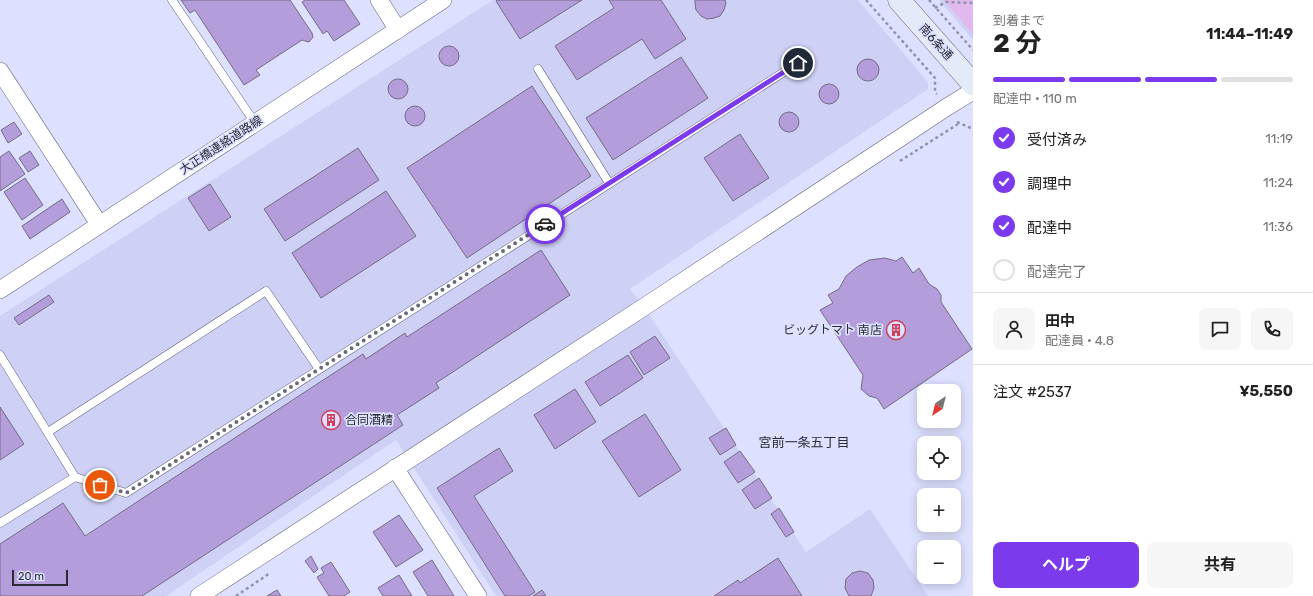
<!DOCTYPE html>
<html lang="ja">
<head>
<meta charset="utf-8">
<style>
  body { margin:0; font-family:Rubik,"Noto Sans JP",sans-serif; background:#f6f6f6; color:#222; height:100vh; display:flex; flex-direction:column; font-size:15px; white-space:nowrap }
  * { box-sizing:border-box; margin:0 }
  p { font-size:13px; color:#767676 }
  .icon { flex:none; width:22px; height:22px; fill:none; stroke:currentColor; stroke-width:2; stroke-linecap:round; stroke-linejoin:round }
  .map { position:relative; flex:1; overflow:hidden }
  .sheet { display:flex; flex-direction:column; background:#fff; width:340px }
  .sheet>* { flex:none }
  .needle { width:26px; rotate:215deg }
  .fabs { position:absolute; left:917px; top:384px; display:grid; gap:8px }
  .fabs a { display:grid; place-items:center; width:44px; height:44px; border-radius:8px; background:#fff; box-shadow:0 2px 10px #0003; font-size:20px }
  .scale { position:absolute; left:12px; bottom:10px; width:56px; box-sizing:border-box; padding-left:4px; border:2px solid #2a2b36; border-top:0; font-size:11px; line-height:14px; white-space:nowrap; color:#2a2b36; -webkit-text-stroke:3px #dde0fe; paint-order:stroke }
  .pin { position:absolute; display:grid; place-items:center; width:34px; height:34px; color:#fff; margin:-17px; border:2px solid #fff; border-radius:50%; box-shadow:0 1px 4px #0007 }
  .courier { position:absolute; display:grid; place-items:center; width:40px; height:40px; margin:-20px; border:3px solid #7c3aed; border-radius:50%; background:#fff; color:#222; box-shadow:0 1px 5px #0007 }
  .head em { font-style:normal; font-weight:700 }
  .head div { display:flex; flex-direction:column-reverse }
  .head { display:flex; align-items:center; justify-content:space-between; height:68px; padding:0 20px }
  h1 { font-size:26px; font-weight:700; line-height:30px }
  .bar { display:grid; grid-template-columns:repeat(4,1fr); gap:6px 4px; align-content:center; height:48px; padding:0 20px }
  .bar i { height:5px; border-radius:3px; background:#e0e0e0 }
  .bar .on { background:#7c3aed }
  .bar p { grid-column:span 4 }
  .line { display:flex; align-items:center; gap:10px; padding:0 20px; border-top:1px solid #e0e0e0 }
  .line div { flex:1 }
  .round { display:grid; place-items:center; flex:none; width:42px; height:42px; border-radius:8px; background:#f6f6f6 }
  ol { padding:0 20px; list-style:none }
  li { display:flex; align-items:center; gap:12px; height:44px }
  li p { margin-inline-start:auto }
  li .icon { padding:4px; border-radius:50%; background:#7c3aed; color:#fff; stroke-width:4 }
  li:last-child { color:#767676 }
  li i { width:22px; height:22px; border:2px solid #e0e0e0; border-radius:50% }
  .cta { display:flex; gap:8px; margin-top:auto; padding:8px 20px }
  .cta a { flex:1; height:46px; border-radius:8px; background:#7c3aed; color:#fff; font-size:16px; font-weight:700; line-height:46px; text-align:center }
  .cta a+a { background:#f6f6f6; color:#222 }
  main { display:flex; flex:1; min-height:0 }
  .map>svg:first-child { display:block }
  .built { fill:#ced1f5 }
  .green { fill:#e2b9ef }
  .building { fill:#b39edb; stroke:#746c85 }
  .lines { fill:none; stroke-linecap:round; stroke-linejoin:round }
  .lane-casing { stroke:#61637d; stroke-width:9 }
  .street-casing { stroke:#61637d; stroke-width:18 }
  .secondary-casing { stroke:#61637d; stroke-width:23 }
  .path { stroke:#9193a9; stroke-width:2.5; stroke-dasharray:3 3; stroke-linecap:butt }
  .lane { stroke:#fff; stroke-width:8 }
  .street { stroke:#fff; stroke-width:17 }
  .secondary { stroke:#e3ebf8; stroke-width:22 }
  .done { stroke:#696a7c; stroke-width:4; stroke-dasharray:0 7.2 }
  .route { stroke:#7c3aed; stroke-width:5 }
  .labels { text-anchor:middle; stroke-width:3.5; stroke-linejoin:round; paint-order:stroke }
  .street-label { font-size:12px; fill:#2a2b36; stroke:#dde0fe }
  .poi-label { font-size:12px; fill:#2a2b36; stroke:#dde0fe; text-anchor:end }
  .neighbourhood-label { font-size:13px; fill:#2a2b36; stroke:#dde0fe }
</style>
</head>
<body>
<main>
<div class="map">
<svg width="973" height="596" viewBox="0 0 973 596">
  <rect width="100%" height="100%" fill="#dde0fe"/>
  <g class="built">
    <path d="M493 0H858L928 82V89L630 289 644 307 806 552 870 509 928 596H496L396 440 166 596H0V316Z"/>
    <path d="M939 0H973V40Z"/>
  </g>
  <path class="green" d="M944 0H973V35Z"/>
  <g class="building">
    <path d="M181 0H290L312 33 313 37 309 42 305 41 302 40 256 70 260 75 244 85 195 10 190 13Z"/>
    <path d="M305 0H344L360 24 334 41 327 31 323 34 302 2Z"/>
    <path d="M497 0H582L520 39 496 1Z"/>
    <path d="M609 0H661L686 39 655 59 642 39 577 80 555 46 614 8Z"/>
    <path d="M695 0H725L726 3 724 10 720 16 714 18 707 19 701 16 696 10 695 3Z"/>
    <circle cx="449" cy="56" r="10"/>
    <path d="M681 57 708 98 613 160 586 118Z"/>
    <circle cx="868" cy="70" r="11"/>
    <circle cx="398" cy="89" r="10"/>
    <circle cx="829" cy="94" r="10"/>
    <path d="M532 86 591 176 467 258 407 168Z"/>
    <circle cx="415" cy="116" r="10"/>
    <circle cx="789" cy="122" r="10"/>
    <path d="M14 122 22 134 8 143 1 130Z"/>
    <path d="M740 134 769 178 733 201 704 158Z"/>
    <path d="M358 148 379 180 285 241 264 209Z"/>
    <path d="M9 151 25 174 0 191V157Z"/>
    <path d="M30 151 39 165 28 172 19 158Z"/>
    <path d="M25 178 43 205 22 220 4 192Z"/>
    <path d="M210 184 231 217 209 231 188 198Z"/>
    <path d="M386 191 416 236 321 298 292 253Z"/>
    <path d="M62 199 70 212 30 239 22 226Z"/>
    <path d="M541 250 570 295 436 383 439 388 397 415 403 425 142 596H0V544L63 503 85 536 363 354 366 359 405 333 407 337Z"/>
    <path d="M902 257 913 273 919 268 929 284 937 289 941 295V302L972 349 884 409 877 398 869 396 861 389 863 375 820 310 833 303 828 295 839 289 846 276 857 267 869 260 885 258 896 261Z"/>
    <path d="M49 295 54 302 19 325 14 318Z"/>
    <path d="M655 336 670 358 644 375 630 352Z"/>
    <path d="M628 355 643 378 600 406 585 382Z"/>
    <path d="M575 389 596 422 555 449 534 415Z"/>
    <path d="M0 407 24 444 0 460Z"/>
    <path d="M645 414 681 470 639 497 602 441Z"/>
    <path d="M726 428 736 445 720 455 709 438Z"/>
    <path d="M499 448 513 471 474 496 535 592 529 596H505L437 488Z"/>
    <path d="M740 451 755 472 738 483 724 462Z"/>
    <path d="M759 478 772 498 755 509 742 490Z"/>
    <path d="M779 508 794 532 786 537 771 514Z"/>
    <path d="M399 515 423 550 396 567 373 532Z"/>
    <path d="M311 556 318 569 314 573 305 561Z"/>
    <path d="M778 558 802 596H714L738 580 740 583Z"/>
    <path d="M432 560 454 596H428L413 572Z"/>
    <path d="M331 562 350 592 344 596H329L317 577 324 573 321 568Z"/>
    <path d="M860 571 868 573 873 580 874 588 871 596H849L845 588 846 579 852 573Z"/>
    <path d="M399 575 412 596H383L378 588Z"/>
    <path d="M277 590 281 596H267Z"/>
    <path d="M542 590 546 596H533Z"/>
  </g>
  <g class="lines">
    <g class="lane-casing">
      <g id="lane">
        <path d="M172 0 255 123"/>
        <path d="M538 69 609 183"/>
        <path d="M0 355 75 477 0 523"/>
        <path d="M48 432 266 291 319 369"/>
        <path d="M75 477 126 493 798 63"/>
      </g>
    </g>
    <g class="street-casing">
      <g id="street">
        <path d="M379 0 398 30"/>
        <path d="M0 71 99 224"/>
        <path d="M0 290 443 0"/>
        <path d="M395 468 478 596"/>
        <path d="M199 596 644 307 947 107 973 91"/>
      </g>
    </g>
    <g class="secondary-casing">
      <path id="secondary" d="M899 0 973 84"/>
    </g>
    <g class="path">
      <path d="M866 0 935 78V92L937 94"/>
      <path d="M929 0 973 50"/>
      <path d="M935 8 946 2 973 3"/>
      <path d="M957 122 973 129"/>
      <path d="M900 161 958 124"/>
      <path d="M236 596 270 573"/>
    </g>
    <use href="#lane" class="lane"/>
    <use href="#street" class="street"/>
    <use href="#secondary" class="secondary"/>
  </g>
  <g class="lines">
    <path class="done" d="M100 485 126 493 545 224"/>
    <path class="route" d="M545 224 798 63"/>
  </g>
  <defs>
    <g id="building-ring" transform="scale(1)"><circle r="9.5" fill="#dde0fe" stroke="#d0405d" stroke-width="1.5"/><path d="M-4-6H4V6H1V3H-1V6H-4ZM-2.5-4.3h1.7v1.8h-1.7ZM.8-4.3h1.7v1.8H.8ZM-2.5-1h1.7V.8h-1.7ZM.8-1h1.7V.8H.8Z" fill="#d0405d"/></g>
  </defs>
  <g fill-rule="evenodd">
    <use href="#building-ring" x="896" y="330"/>
    <use href="#building-ring" x="331" y="420"/>
  </g>
  <g class="labels">
    <g class="street-label">
      <text transform="translate(936 42) rotate(48)" y="4">南6条通</text>
      <text transform="translate(221 145) rotate(-33)" y="4">大正橋連絡道路線</text>
    </g>
    <g class="poi-label">
      <text x="882" y="334">ビッグトマト 南店</text>
      <text x="345" y="424" text-anchor="start">合同酒精</text>
    </g>
    <g class="neighbourhood-label">
      <text x="804" y="447">宮前一条五丁目</text>
    </g>
  </g>
</svg>
<div class="fabs">
<a><svg class="needle" viewBox="-14 -14 28 28"><path d="M0-13l5 13h-10z" fill="#e53935"/><path d="M0 13l5-13h-10z" fill="#767676"/></svg></a>
<a><svg class="icon" aria-label="locate" viewBox="0 0 24 24"><circle cx="12" cy="12" r="6"/><path d="M12 2v4M12 18v4M2 12h4M18 12h4"/></svg></a>
<a>+</a>
<a>−</a>
</div>
<div class="scale">20 m</div>
<div class="pin" style="left:100px;top:485px;background:#ea580c"><svg class="icon" aria-label="bag" viewBox="0 0 24 24"><path d="M5 8h14l-1 12H6zM9 8a3 3 0 0 1 6 0"/></svg></div>
<div class="pin" style="left:798px;top:63px;background:#1f2937"><svg class="icon" aria-label="home" viewBox="0 0 24 24"><path d="M3 11l9-7 9 7M6 9v11h12V9"/></svg></div>
<div class="courier" style="left:545px;top:224px"><svg class="icon" aria-label="car" viewBox="0 0 24 24"><path d="M5 17H2v-5l4-1 3-4h7l3 4 3 1v5h-3M9 17h6M6 11h13"/><circle cx="7" cy="17" r="2"/><circle cx="17" cy="17" r="2"/></svg></div>
</div>
<section class="sheet">
<div class="head"><div><h1>2 分</h1><p>到着まで</p></div><em>11:44–11:49</em></div>
<div class="bar"><i class="on"></i><i class="on"></i><i class="on"></i><i></i><p>配達中 · 110 m</p></div>
<ol>
<li><svg class="icon" aria-label="check" viewBox="0 0 24 24"><path d="M5 12l5 5 9-10"/></svg>受付済み<p>11:19</p></li>
<li><svg class="icon" aria-label="check" viewBox="0 0 24 24"><path d="M5 12l5 5 9-10"/></svg>調理中<p>11:24</p></li>
<li><svg class="icon" aria-label="check" viewBox="0 0 24 24"><path d="M5 12l5 5 9-10"/></svg>配達中<p>11:36</p></li>
<li><i></i>配達完了</li>
</ol>
<div class="line" style="height:72px"><a class="round"><svg class="icon" aria-label="person" viewBox="0 0 24 24"><circle cx="12" cy="8" r="4"/><path d="M4 21q1-7 8-7t8 7"/></svg></a><div><b>田中</b><p>配達員 · 4.8</p></div><a class="round"><svg class="icon" aria-label="chat" viewBox="0 0 24 24"><path d="M4 5h16v11H9l-5 4z"/></svg></a><a class="round"><svg class="icon" aria-label="phone" viewBox="0 0 24 24"><path d="M5 4h4l2 5-3 2q2 4 5 5l2-3 5 2v4C11 20 4 13 5 4z"/></svg></a></div>
<div class="line" style="height:52px"><div>注文 #2537</div><b>¥5,550</b></div>
<div class="cta"><a>ヘルプ</a><a>共有</a></div>
</section>
</main>
</body>
</html>
